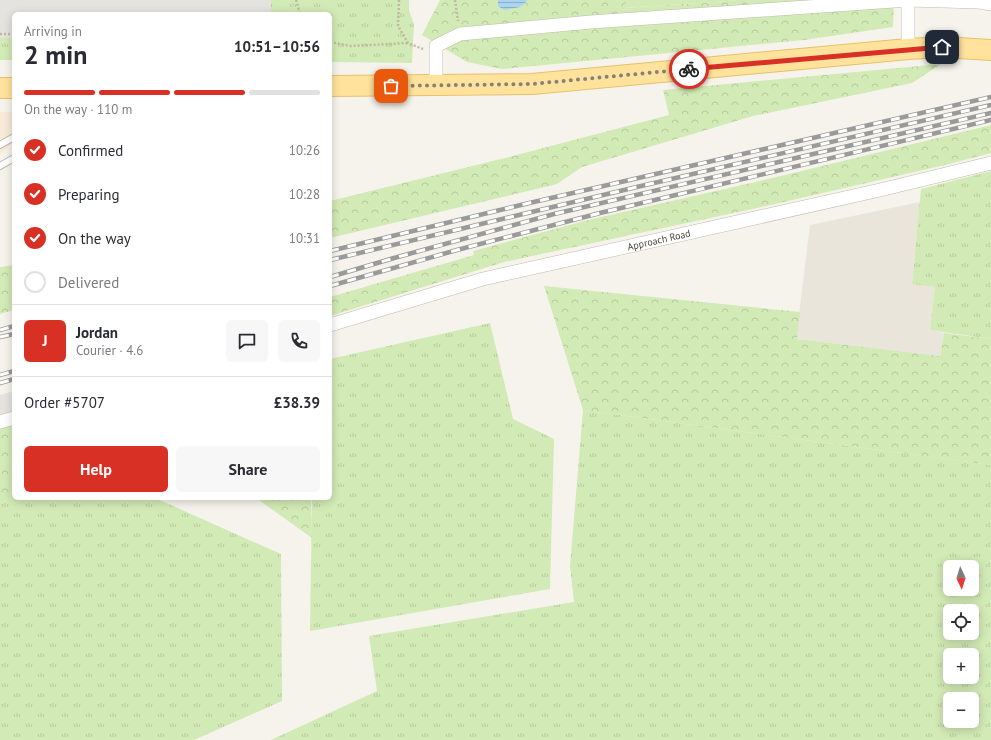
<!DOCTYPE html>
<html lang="en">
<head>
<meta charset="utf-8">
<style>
  body { margin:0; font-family:"PT Sans",sans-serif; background:#f7f7f7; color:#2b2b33; height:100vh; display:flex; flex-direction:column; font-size:15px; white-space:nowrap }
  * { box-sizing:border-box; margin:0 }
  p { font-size:13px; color:#7c7c81 }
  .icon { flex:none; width:22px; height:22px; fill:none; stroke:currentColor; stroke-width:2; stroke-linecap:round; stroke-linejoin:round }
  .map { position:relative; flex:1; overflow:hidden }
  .panel { position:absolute; left:12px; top:12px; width:320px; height:488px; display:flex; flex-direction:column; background:#fff; border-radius:6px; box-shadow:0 2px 10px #0003 }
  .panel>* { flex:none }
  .needle { width:26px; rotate:176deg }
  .buttons { position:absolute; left:943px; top:560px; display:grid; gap:8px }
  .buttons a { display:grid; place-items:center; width:36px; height:36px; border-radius:6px; background:#fff; box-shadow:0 2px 10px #0003; font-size:20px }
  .pin { position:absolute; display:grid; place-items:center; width:34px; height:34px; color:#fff; margin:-17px; border-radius:8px; box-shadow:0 2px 6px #0006 }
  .courier { position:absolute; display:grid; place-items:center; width:40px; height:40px; margin:-20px; border:3px solid #d93025; border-radius:50%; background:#fff; color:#222; box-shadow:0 1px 5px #0007 }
  .overview em { font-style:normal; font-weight:600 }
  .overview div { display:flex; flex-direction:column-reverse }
  .overview { display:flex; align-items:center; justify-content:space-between; height:68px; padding:0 12px }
  h1 { font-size:26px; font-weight:600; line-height:30px }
  .bar { display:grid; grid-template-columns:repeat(4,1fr); gap:6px 4px; align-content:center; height:48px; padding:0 12px }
  .bar i { height:5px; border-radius:3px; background:#e1e1e2 }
  .bar .selected { background:#d93025 }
  .bar p { grid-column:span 4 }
  .line { display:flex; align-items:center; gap:10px; padding:0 12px; border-top:1px solid #e1e1e2 }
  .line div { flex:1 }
  .round { display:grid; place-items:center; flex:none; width:42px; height:42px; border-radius:6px; background:#f7f7f7 }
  ol { padding:0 12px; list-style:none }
  li { display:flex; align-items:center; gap:12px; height:44px }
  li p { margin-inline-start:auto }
  li .icon { padding:4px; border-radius:50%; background:#d93025; color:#fff; stroke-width:4 }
  li:last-child { color:#7c7c81 }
  li i { width:22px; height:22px; border:2px solid #e1e1e2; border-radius:50% }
  .primary-button { display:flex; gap:8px; margin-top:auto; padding:8px 12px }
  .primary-button a { flex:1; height:46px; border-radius:6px; background:#d93025; color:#fff; font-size:16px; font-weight:600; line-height:46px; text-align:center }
  .primary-button a+a { background:#f7f7f7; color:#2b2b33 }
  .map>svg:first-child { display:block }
  .residential { fill:#eae5da }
  .commercial { fill:#f7ead8 }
  .grass { fill:url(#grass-tufts); fill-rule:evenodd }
  .forest { fill:url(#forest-crowns) }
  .garden { fill:#d2eab5 }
  .parking { fill:#e5e3e0 }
  .water { fill:url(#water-rules) }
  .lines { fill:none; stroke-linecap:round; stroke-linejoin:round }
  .service-casing { stroke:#c2bbae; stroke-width:8 }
  .minor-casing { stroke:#c2bbae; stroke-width:14 }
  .primary-casing { stroke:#e6c16a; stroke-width:22 }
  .path { stroke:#c4b79f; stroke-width:2.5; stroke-dasharray:2 2; stroke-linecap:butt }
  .service { stroke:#fff; stroke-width:6 }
  .minor { stroke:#fff; stroke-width:13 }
  .primary { stroke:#ffe39c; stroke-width:20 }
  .rail-casing { stroke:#9a9a9a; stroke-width:4.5 }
  .rail { stroke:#fff; stroke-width:3; stroke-dasharray:9; stroke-linecap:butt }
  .done { stroke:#878178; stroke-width:4; stroke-dasharray:0 7.2 }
  .route { stroke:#d93025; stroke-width:5 }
  .labels { text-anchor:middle; stroke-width:3.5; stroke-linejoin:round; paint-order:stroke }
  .street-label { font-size:10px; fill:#4b4439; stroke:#fff }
</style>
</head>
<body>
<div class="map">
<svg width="991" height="740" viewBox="0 0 991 740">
  <defs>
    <pattern id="grass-tufts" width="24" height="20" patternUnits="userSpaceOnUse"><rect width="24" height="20" fill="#d2eab5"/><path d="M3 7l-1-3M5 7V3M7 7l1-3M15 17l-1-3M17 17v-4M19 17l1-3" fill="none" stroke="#b6ca9c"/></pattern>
    <pattern id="forest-crowns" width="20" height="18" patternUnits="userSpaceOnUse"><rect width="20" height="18" fill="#d2eab5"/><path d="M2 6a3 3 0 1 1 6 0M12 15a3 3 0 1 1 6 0" fill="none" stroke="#b6ca9c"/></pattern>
    <pattern id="water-rules" width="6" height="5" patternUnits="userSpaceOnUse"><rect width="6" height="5" fill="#a9d4f2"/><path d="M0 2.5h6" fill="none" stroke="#8caec5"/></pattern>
  </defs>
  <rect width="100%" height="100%" fill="#f6f3ec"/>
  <path class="residential" d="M920 202 912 283 935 287 930 330 944 333 940 356 796 339 810 225Z"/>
  <path class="commercial" d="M0 112H14V143L0 154Z"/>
  <g class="grass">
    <path d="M0 0H409V10L414 25 412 63 330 62V14H14V60H0Z"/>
    <path d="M991 171V339L930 330 935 287 912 284 921 189Z"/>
    <path d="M490 323 513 419 554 439 550 589 310 631 312 498H330V359Z"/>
    <path d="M583 410 991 465V740H271L377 691 369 636 574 602 570 566ZM950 567H972V589H950ZM950 611H972V633H950ZM950 655H972V677H950ZM950 699H972V721H950Z"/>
    <path d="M14 497V498H155L281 554 282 701 194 740H0V503Z"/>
  </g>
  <g class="forest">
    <path d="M440 0H498V6L520 7 528 0H627L624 8 742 0H894L893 27 804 40 502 69 467 62 422 35Z"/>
    <path d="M941 64 912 83 753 116 582 167 557 184 330 238V201L509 157 669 115 663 90Z"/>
    <path d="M991 125V153L945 165 766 206 504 262 330 316V297L474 255 473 251 588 220 781 176Z"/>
    <path d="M14 265V310L0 314V267Z"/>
    <path d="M544 286 800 312 797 339 940 356 944 333 991 339V465L583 410Z"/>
    <path d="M14 424V497L0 503V428Z"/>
    <path d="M256 498H311L312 538Z"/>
  </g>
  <path class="garden" d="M627 0H742L623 8Z"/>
  <g class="parking">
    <path d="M0 0H271V14H14V38H0Z"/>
    <path d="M14 391V418L0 422V395Z"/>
  </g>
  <path class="water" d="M498 0H528L520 7 504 10 498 6Z"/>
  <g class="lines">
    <g class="service-casing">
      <g id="service">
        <path d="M0 145 14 137"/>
        <path d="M0 166 14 158"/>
      </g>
    </g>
    <g class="minor-casing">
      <g id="minor">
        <path d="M908 0V49"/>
        <path d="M436 85V46L460 34 591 22 908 0 979 2 991 4"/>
        <path id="s1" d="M330 325 483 279 880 190 991 163"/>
        <path d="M0 422 14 418"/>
      </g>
    </g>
    <g class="primary-casing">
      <g id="primary">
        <path d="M330 86 532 84 908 49 943 47 991 50"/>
        <path d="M0 88H14"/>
      </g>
    </g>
    <g class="path">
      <path d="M296 0 300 14"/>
      <path d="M399 0 398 26 408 43 423 49"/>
      <path d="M455 0 458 21"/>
      <path d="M0 34H14"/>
      <path d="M330 42 351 46 408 43"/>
    </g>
    <use href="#service" class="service"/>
    <use href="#minor" class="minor"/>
    <use href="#primary" class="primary"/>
    <g class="rail-casing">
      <g id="rail">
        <path d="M330 251 525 204 991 97"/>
        <path d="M330 260 641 186 991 105"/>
        <path d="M330 277 394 258 554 214 991 113"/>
        <path d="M330 286 457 250 600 213 991 120"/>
        <path d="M0 330 14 326"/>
        <path d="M0 337 14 334"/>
        <path d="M0 375 14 371"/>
        <path d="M0 383 14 379"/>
      </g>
    </g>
    <use href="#rail" class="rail"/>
  </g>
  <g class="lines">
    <path class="done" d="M391 86 532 84 689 69"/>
    <path class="route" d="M689 69 942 47"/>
  </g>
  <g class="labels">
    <g class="street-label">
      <text dy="4" stroke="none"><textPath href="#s1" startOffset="340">Approach Road</textPath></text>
    </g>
  </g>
</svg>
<div class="buttons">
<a><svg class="needle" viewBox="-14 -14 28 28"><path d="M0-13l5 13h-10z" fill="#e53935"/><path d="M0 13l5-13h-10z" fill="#7c7c81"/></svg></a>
<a><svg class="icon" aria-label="locate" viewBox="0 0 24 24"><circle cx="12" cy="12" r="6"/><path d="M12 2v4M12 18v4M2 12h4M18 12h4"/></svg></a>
<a>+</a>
<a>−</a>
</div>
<div class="pin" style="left:391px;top:86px;background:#ea580c"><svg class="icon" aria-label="bag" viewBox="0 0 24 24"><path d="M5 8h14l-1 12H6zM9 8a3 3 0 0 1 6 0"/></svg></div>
<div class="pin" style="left:942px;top:47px;background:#1f2937"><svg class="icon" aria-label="home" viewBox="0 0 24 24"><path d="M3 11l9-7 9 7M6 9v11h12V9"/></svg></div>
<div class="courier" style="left:689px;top:69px"><svg class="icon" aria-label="bike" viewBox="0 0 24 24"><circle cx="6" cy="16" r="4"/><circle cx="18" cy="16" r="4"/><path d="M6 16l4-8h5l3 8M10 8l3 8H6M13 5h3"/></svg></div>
<section class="panel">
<div class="overview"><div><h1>2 min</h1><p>Arriving in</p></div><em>10:51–10:56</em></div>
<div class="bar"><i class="selected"></i><i class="selected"></i><i class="selected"></i><i></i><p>On the way · 110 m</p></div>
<ol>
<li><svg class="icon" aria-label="check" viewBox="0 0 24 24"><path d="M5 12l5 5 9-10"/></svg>Confirmed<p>10:26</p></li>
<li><svg class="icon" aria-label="check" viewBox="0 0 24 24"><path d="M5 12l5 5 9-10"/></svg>Preparing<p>10:28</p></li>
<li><svg class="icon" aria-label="check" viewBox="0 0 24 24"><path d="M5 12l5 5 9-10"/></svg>On the way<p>10:31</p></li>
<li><i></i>Delivered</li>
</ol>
<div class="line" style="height:72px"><b class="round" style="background:#d93025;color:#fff">J</b><div><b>Jordan</b><p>Courier · 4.6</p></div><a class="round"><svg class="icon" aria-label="chat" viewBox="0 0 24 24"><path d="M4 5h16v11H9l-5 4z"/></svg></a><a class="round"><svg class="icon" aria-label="phone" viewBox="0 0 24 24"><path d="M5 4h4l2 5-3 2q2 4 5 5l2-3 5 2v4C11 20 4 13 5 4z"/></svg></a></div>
<div class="line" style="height:52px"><div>Order #5707</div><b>£38.39</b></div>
<div class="primary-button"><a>Help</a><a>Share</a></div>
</section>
</div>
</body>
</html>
